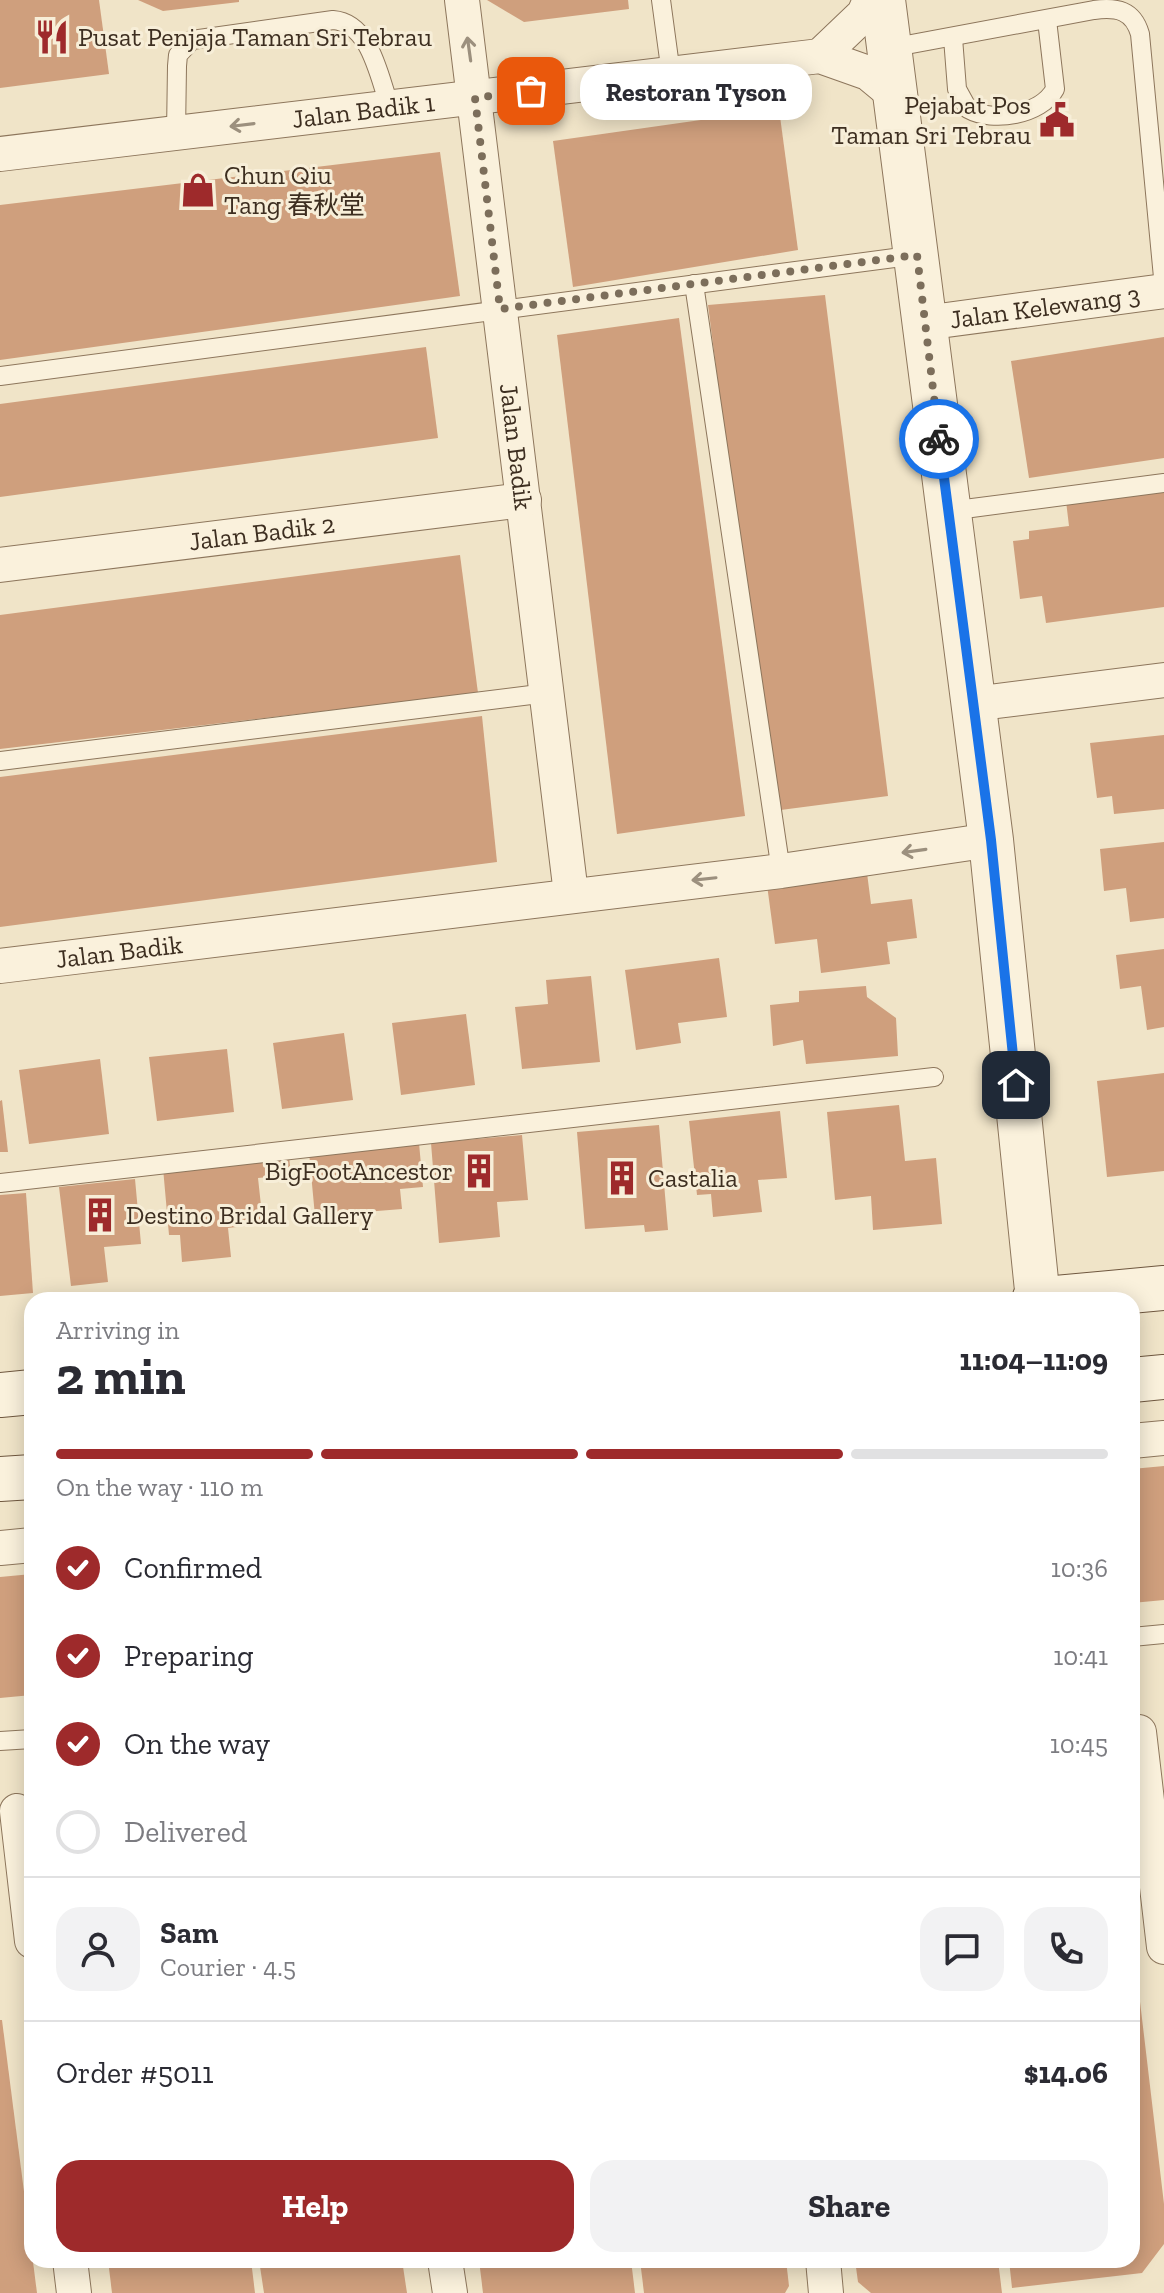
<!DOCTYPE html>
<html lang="en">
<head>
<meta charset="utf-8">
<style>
  body { margin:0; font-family:"Zilla Slab","Noto Sans SC",serif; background:#f2f2f3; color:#2b2b33; height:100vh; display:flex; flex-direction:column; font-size:30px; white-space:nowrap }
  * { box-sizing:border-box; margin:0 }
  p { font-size:26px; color:#7c7c81 }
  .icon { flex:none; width:44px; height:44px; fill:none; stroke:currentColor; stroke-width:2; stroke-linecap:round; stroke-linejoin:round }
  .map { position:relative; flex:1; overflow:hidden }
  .side { position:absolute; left:24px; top:1292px; width:1116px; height:976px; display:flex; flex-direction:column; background:#fff; border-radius:24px; box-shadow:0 4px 20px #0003 }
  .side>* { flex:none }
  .pin { position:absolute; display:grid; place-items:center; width:68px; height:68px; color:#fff; margin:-34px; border-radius:16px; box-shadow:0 4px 12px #0006 }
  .courier { position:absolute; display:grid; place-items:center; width:80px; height:80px; margin:-40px; border:6px solid #1a73e8; border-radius:50%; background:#fff; color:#222; box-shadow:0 2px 10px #0007 }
  .bubble { position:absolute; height:56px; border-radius:24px; background:#fff; box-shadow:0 4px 20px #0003; font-size:26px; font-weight:700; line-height:56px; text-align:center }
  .summary em { font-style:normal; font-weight:700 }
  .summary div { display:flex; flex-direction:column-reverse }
  .summary { display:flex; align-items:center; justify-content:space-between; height:136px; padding:0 32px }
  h1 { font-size:52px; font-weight:700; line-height:60px }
  .bar { display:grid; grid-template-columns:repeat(4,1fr); gap:12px 8px; align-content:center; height:96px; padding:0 32px }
  .bar i { height:10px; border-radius:6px; background:#e1e1e2 }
  .bar .active { background:#9e2a2b }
  .bar p { grid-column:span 4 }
  .line { display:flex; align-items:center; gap:20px; padding:0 32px; border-top:2px solid #e1e1e2 }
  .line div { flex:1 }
  .round { display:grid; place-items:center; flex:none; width:84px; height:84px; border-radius:24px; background:#f2f2f3 }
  ol { padding:0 32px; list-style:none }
  li { display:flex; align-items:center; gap:24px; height:88px }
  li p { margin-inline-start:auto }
  li .icon { padding:8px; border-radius:50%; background:#9e2a2b; color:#fff; stroke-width:4 }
  li:last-child { color:#7c7c81 }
  li i { width:44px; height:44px; border:4px solid #e1e1e2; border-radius:50% }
  .primary-button { display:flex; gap:16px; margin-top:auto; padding:16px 32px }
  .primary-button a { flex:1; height:92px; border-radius:24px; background:#9e2a2b; color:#fff; font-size:32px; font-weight:700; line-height:92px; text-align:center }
  .primary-button a+a { background:#f2f2f3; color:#2b2b33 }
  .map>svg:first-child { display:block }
  .building { fill:#cf9f7d }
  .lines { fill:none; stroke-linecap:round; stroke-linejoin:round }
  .service-casing { stroke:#8d765c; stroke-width:20 }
  .minor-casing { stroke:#8d765c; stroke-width:36 }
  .tertiary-casing { stroke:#8d765c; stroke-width:46 }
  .secondary-casing { stroke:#6f573f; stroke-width:46 }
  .service { stroke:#faf1dc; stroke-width:18 }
  .minor { stroke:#faf1dc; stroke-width:34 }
  .tertiary { stroke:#faf1dc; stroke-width:44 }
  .secondary { stroke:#faf1dc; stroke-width:44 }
  .oneway { stroke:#9c907e }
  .done { stroke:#7c6e5b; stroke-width:8; stroke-dasharray:0 14.4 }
  .route { stroke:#1a73e8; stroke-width:10 }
  .labels { text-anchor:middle; stroke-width:6; stroke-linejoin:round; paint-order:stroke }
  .poi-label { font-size:26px; fill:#3d2e20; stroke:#f7eed8; text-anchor:start }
  .street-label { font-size:26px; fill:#3d2e20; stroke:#f7eed8 }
</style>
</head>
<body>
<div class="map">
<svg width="1164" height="2293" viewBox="0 0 1164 2293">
  <rect width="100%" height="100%" fill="#f0e4c8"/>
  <g class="building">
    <path d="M0 0H99L109 74 0 88Z"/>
    <path d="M138 0H239V2L163 11Z"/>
    <path d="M487 0H628L629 9 524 22Z"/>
    <path d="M779 109 798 250 573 287 553 141Z"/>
    <path d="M440 152 460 296 0 360V205Z"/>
    <path d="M825 295 888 796 773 811 708 305Z"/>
    <path d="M679 318 745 816 617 834 557 335Z"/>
    <path d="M1164 337V458L1029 478 1011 361Z"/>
    <path d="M426 347 438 438 0 497V404Z"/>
    <path d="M1164 488V607L1046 623 1042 596 1020 599 1013 541 1029 539V531L1069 526 1066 501Z"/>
    <path d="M460 555 478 693 0 749V615Z"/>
    <path d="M482 716 497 862 0 927V777Z"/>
    <path d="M1164 735V809L1114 814 1112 796 1097 798 1090 743Z"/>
    <path d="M1164 842V918L1130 922 1126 888 1104 891 1100 849Z"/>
    <path d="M867 873 871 904 912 899 917 938 887 942 890 964 821 973 817 939 775 944 767 885Z"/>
    <path d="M1164 949V1027L1147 1030 1141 986 1120 989 1116 955Z"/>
    <path d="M719 958 727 1017 678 1023 681 1043 636 1050 625 970Z"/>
    <path d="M591 976 600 1062 522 1069 515 1007 548 1004 546 980Z"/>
    <path d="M866 986 867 997 896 1018 898 1056 806 1064 803 1040 773 1046 770 1005 799 1002V991Z"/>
    <path d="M466 1014 475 1085 401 1095 392 1023Z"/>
    <path d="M344 1033 353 1100 282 1109 273 1043Z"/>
    <path d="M227 1049 234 1112 157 1121 149 1057Z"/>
    <path d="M100 1059 109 1134 29 1144 19 1070Z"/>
    <path d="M1164 1073V1171L1107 1177 1097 1081Z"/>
    <path d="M2 1100 8 1152H0V1101Z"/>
    <path d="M899 1105 905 1161 936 1158 942 1224 873 1230 871 1196 835 1200 827 1112Z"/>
    <path d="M780 1111 787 1178 758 1180 762 1212 713 1217 711 1194 697 1195 689 1121Z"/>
    <path d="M659 1125 668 1230 645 1232 644 1225 585 1229 577 1132Z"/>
    <path d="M522 1135 528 1200 497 1202 500 1237 439 1243 431 1143Z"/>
    <path d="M419 1143 423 1187 400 1189 402 1209 315 1216 309 1152Z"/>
    <path d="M289 1156 291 1175 258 1178 263 1224 228 1228 231 1257 182 1262 180 1235H169L163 1168Z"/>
    <path d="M135 1179 141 1244 104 1247 108 1282 71 1286 59 1187Z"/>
    <path d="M26 1193 33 1293 0 1296V1195Z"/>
    <path d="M1164 1466V1600L1132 1603V1469Z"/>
    <path d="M32 1574V1695L0 1698V1577Z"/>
    <path d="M1134 1951 1164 2204V2244L1142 2273 1012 2288 1009 2260H1132Z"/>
    <path d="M0 2020H2L37 2293H0Z"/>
    <path d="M108 2260H251L255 2293H112Z"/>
    <path d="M259 2260H402L407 2293H264Z"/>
    <path d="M479 2260H631L635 2293H483Z"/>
    <path d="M640 2260H786L789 2286 785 2293H644Z"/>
    <path d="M855 2260H998L1002 2293H871L858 2282Z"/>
  </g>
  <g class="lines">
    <g class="service-casing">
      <g id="service">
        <path d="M661 0 671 74"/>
        <path d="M953 38 957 89 968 109C993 123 1041 115 1055 89L1047 20"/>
        <path d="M890 48 1094 10C1117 7 1133 10 1140 34L1164 288"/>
        <path d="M176 133 177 66 178 55 192 40 333 20C371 23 379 78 390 107"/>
        <path d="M694 284 781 871"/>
        <path d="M0 376 917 255"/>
        <path d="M949 511 1164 483"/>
        <path d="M0 761 547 693"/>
        <path d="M0 1183 934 1077"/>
        <path d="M1132 1637 1164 1634"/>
        <path d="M0 1741 32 1739"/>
      </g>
    </g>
    <g class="minor-casing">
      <g id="minor">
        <path id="s1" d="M462 0 571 894"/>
        <path d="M820 56 864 14 870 0"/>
        <path id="s2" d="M0 154 820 56 868 73 897 97"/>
        <path id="s3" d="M924 323 1164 291"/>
        <path id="s4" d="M0 565 524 500"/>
        <path d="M973 704 1164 680"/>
        <path id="s5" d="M0 966 781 871 991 840"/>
        <path d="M1132 1441 1164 1438"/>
        <path d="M0 1548 32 1545"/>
        <path d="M1139 1732 1164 1947"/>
        <path d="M17 1811 32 1941"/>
        <path d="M70 2260 74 2293"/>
        <path d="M445 2260 450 2293"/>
        <path d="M823 2260 826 2293"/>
      </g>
    </g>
    <g class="tertiary-casing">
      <path id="tertiary" d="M883 0 991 840 1038 1300"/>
    </g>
    <g class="secondary-casing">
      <g id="secondary">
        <path d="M1034 1300 1164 1288"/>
        <path d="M1132 1380 1164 1377"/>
        <path d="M0 1395 32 1392"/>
        <path d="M0 1479 32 1477"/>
      </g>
    </g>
    <use href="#service" class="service"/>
    <use href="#minor" class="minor"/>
    <use href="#tertiary" class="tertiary"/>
    <use href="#secondary" class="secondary"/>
  </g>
  <defs><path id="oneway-shaft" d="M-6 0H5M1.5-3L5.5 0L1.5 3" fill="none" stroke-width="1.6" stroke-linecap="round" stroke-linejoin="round" transform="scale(2)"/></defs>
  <g class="oneway">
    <use href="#oneway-shaft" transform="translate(469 49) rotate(-98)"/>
    <use href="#oneway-shaft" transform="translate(242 125) rotate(173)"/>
    <use href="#oneway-shaft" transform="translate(914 851) rotate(172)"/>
    <use href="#oneway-shaft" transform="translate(704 879) rotate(174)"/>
  </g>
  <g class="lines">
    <path class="done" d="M531 91 475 98 500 309 917 255 939 439"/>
    <path class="route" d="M939 439 991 840 1016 1085"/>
  </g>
  <defs>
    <g id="restaurant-bare" transform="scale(2.76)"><path d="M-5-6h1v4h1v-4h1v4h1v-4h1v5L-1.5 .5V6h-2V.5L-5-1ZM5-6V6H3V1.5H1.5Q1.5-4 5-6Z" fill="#9e2a2b" stroke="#f7eed8" stroke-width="2.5" paint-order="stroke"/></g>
    <g id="civic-bare" transform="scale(2.76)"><path d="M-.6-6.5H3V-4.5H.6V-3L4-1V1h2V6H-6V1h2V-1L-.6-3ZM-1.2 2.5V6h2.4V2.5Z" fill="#9e2a2b" stroke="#f7eed8" stroke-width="2.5" paint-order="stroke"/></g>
    <g id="shop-bare" transform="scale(2.76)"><path d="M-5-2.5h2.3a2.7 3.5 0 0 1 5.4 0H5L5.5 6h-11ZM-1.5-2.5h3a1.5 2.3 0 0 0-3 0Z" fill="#9e2a2b" stroke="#f7eed8" stroke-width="2.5" paint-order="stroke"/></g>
    <g id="building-bare" transform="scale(2.76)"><path d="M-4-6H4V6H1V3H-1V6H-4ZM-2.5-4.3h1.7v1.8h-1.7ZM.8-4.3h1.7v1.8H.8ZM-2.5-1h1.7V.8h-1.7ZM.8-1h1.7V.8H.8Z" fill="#9e2a2b" stroke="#f7eed8" stroke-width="2.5" paint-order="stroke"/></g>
  </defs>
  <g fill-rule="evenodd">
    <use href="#restaurant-bare" x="52" y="37"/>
    <use href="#civic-bare" x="1057" y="120"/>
    <use href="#shop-bare" x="198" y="190"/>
    <use href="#building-bare" x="479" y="1171"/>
    <use href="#building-bare" x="622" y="1178"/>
    <use href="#building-bare" x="100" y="1215"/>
  </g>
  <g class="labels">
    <g class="poi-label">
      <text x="78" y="46">Pusat Penjaja Taman Sri Tebrau</text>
      <text x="1031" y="114" text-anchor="end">Pejabat Pos<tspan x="1031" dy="30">Taman Sri Tebrau</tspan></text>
      <text x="224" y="184">Chun Qiu<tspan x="224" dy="30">Tang 春秋堂</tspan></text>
      <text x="453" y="1180" text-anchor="end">BigFootAncestor</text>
      <text x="648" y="1187">Castalia</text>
      <text x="126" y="1224">Destino Bridal Gallery</text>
    </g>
    <g class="street-label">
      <text dy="9" stroke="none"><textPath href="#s2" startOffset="366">Jalan Badik 1</textPath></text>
      <text dy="9" stroke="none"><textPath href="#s3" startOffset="122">Jalan Kelewang 3</textPath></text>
      <text dy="9" stroke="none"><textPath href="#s1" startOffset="450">Jalan Badik</textPath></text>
      <text dy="9" stroke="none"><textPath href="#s4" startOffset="264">Jalan Badik 2</textPath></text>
      <text dy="9" stroke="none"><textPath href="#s5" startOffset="120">Jalan Badik</textPath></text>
    </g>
  </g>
</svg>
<div class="pin" style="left:531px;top:91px;background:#ea580c"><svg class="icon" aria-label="bag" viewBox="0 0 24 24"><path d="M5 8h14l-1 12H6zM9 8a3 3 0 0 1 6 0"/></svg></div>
<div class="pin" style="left:1016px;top:1085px;background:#1f2937"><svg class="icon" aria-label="home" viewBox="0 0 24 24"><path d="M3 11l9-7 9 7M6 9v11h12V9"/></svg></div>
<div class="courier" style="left:939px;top:439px"><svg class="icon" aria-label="bike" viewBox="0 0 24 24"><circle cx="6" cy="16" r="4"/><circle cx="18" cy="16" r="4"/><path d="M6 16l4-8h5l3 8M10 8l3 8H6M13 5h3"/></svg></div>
<div class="bubble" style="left:580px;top:64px;width:232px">Restoran Tyson</div>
<section class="side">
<div class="summary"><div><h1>2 min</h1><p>Arriving in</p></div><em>11:04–11:09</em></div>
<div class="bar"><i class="active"></i><i class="active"></i><i class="active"></i><i></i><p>On the way · 110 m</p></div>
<ol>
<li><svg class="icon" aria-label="check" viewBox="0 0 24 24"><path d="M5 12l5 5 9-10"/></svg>Confirmed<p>10:36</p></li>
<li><svg class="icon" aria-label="check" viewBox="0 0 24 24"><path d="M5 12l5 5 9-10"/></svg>Preparing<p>10:41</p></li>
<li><svg class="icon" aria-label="check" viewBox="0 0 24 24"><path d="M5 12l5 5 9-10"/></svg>On the way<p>10:45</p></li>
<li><i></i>Delivered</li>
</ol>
<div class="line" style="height:144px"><a class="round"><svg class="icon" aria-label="person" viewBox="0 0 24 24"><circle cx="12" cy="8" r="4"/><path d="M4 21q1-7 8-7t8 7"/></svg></a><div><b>Sam</b><p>Courier · 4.5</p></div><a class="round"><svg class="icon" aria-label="chat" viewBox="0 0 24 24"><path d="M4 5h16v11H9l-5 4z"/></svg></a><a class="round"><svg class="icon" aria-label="phone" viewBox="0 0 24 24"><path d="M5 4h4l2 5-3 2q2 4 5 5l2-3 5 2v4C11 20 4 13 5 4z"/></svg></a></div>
<div class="line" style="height:104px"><div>Order #5011</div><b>$14.06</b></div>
<div class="primary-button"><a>Help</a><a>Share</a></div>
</section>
</div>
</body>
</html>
